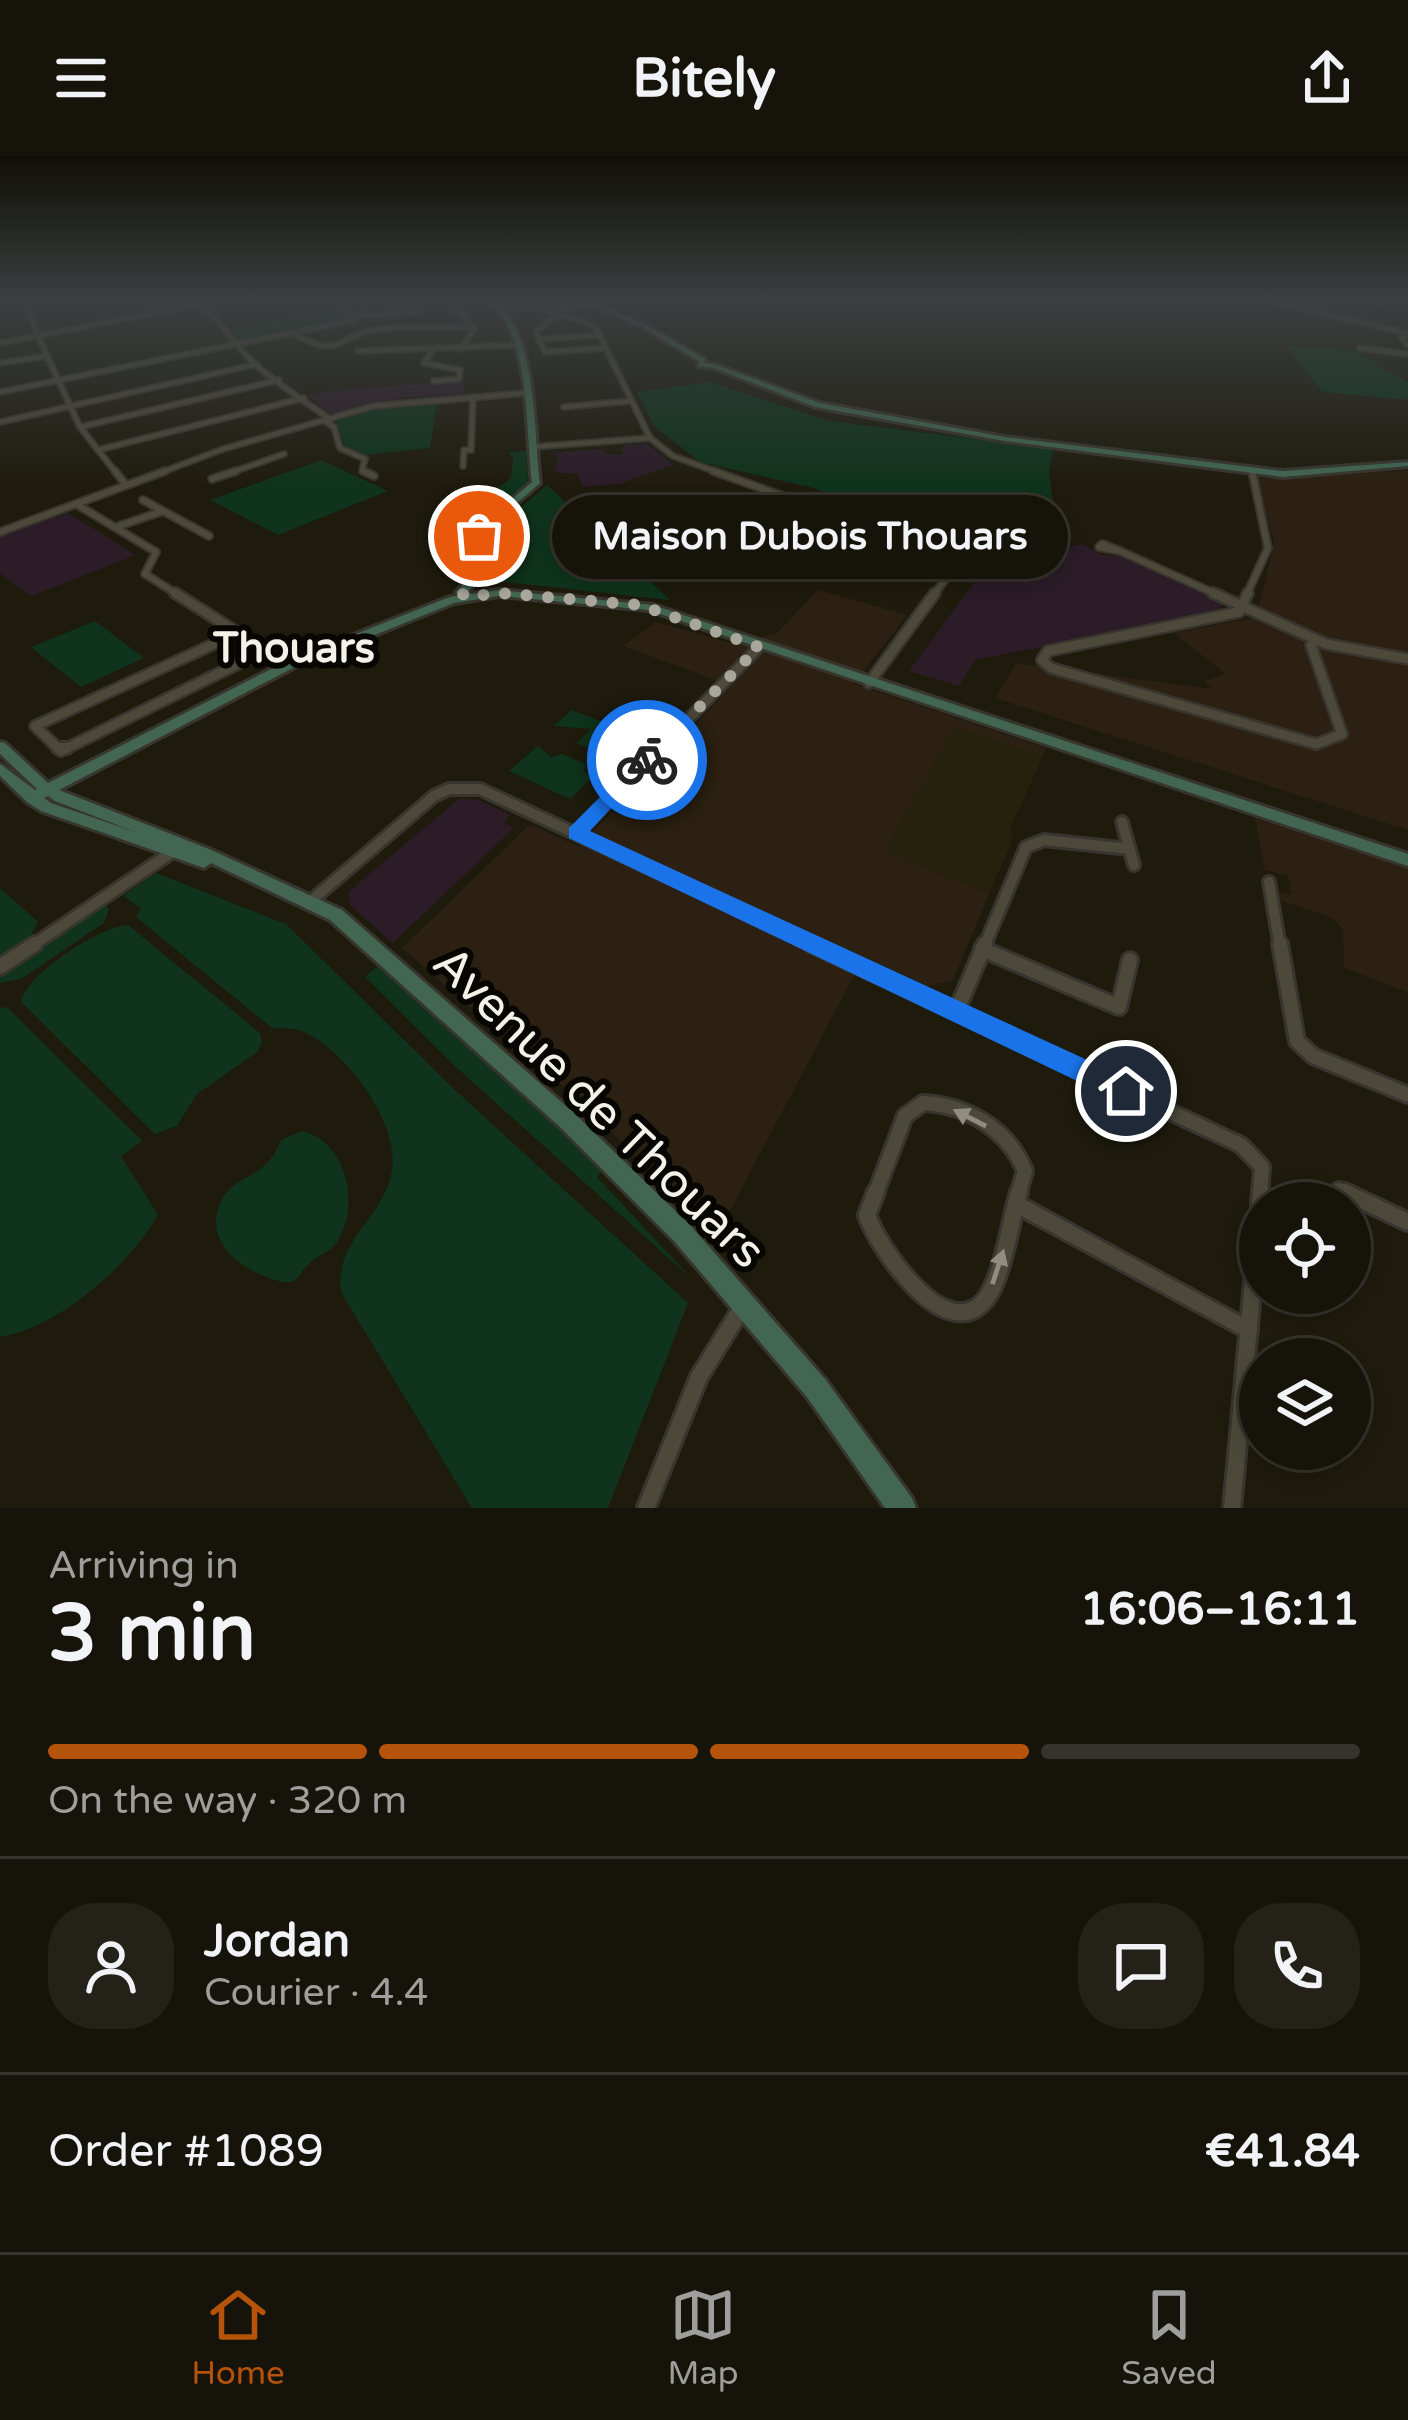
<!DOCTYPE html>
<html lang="en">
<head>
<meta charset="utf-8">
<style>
  body { margin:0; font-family:"Varela Round",sans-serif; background:#232118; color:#f1f3f6; height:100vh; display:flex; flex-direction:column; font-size:45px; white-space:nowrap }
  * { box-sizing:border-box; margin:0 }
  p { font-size:39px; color:#9e9e9c }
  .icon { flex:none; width:66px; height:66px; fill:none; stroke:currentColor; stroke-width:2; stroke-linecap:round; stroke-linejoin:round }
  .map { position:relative; height:1352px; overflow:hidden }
  .side { display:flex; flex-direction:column; background:#16140a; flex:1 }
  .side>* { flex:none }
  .buttons { position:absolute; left:1239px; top:1026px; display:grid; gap:24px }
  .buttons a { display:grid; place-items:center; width:132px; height:132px; border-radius:50%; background:#16140a; box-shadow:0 6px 18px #0003,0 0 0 3px #35332b; font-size:60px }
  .pin { position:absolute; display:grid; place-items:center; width:102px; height:102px; color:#fff; margin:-51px; border:6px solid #fff; border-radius:50%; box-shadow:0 3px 12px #0007 }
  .courier { position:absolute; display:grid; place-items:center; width:120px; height:120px; margin:-60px; border:9px solid #1a73e8; border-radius:50%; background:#fff; color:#222; box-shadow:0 3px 15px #0007 }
  .bubble { position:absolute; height:84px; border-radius:42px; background:#16140a; box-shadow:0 6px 18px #0003,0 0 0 3px #35332b; font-size:39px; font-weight:700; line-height:84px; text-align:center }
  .overview em { font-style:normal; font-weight:700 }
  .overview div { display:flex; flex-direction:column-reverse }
  .overview { display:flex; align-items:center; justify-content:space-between; height:204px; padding:0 48px }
  h1 { font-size:78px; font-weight:700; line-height:90px }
  .bar { display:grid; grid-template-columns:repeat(4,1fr); gap:18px 12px; align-content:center; height:144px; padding:0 48px }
  .bar i { height:15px; border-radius:9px; background:#35332b }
  .bar .selected { background:#b45309 }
  .bar p { grid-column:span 4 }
  .line { display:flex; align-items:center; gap:30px; padding:0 48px; border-top:3px solid #35332b }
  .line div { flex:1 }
  .round { display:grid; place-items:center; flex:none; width:126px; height:126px; border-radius:48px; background:#232118 }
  header { display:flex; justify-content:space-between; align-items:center; height:156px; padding:0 48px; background:#16140a; font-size:54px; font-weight:700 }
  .tab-bar { display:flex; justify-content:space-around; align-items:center; height:168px; border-top:3px solid #35332b; background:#16140a; font-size:33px; color:#9e9e9c }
  .tab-bar a { display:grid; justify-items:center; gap:6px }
  .tab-bar .selected { color:#b45309 }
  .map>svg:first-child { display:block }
  .commercial { fill:#2b2011 }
  .built { fill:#26210c }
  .education { fill:#2b1c27 }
  .green { fill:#0f331c }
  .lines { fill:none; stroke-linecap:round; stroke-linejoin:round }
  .street-far5-casing { stroke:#37352e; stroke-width:8 }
  .street-far4-casing { stroke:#37352e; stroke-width:10 }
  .street-far3-casing { stroke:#37352e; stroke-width:14 }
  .street-far2-casing { stroke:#37352e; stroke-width:16 }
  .street-far1-casing { stroke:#37352e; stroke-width:20 }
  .street-casing { stroke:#37352e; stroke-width:22 }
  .secondary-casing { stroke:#37352e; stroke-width:6 }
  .street-far5 { stroke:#4d493a; stroke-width:4.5 }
  .street-far4 { stroke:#4d493a; stroke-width:6 }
  .street-far3 { stroke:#4d493a; stroke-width:9 }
  .street-far2 { stroke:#4d493a; stroke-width:10 }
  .street-far1 { stroke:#4d493a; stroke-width:14 }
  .street { stroke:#4d493a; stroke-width:16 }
  .secondary { fill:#426651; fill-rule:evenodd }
  .oneway { fill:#908d80 }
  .route { fill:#1a73e8 }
  .done { stroke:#a9a79b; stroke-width:12; stroke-dasharray:0 21.6 }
  .labels { text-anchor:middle; stroke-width:12; stroke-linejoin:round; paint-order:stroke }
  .far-district-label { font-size:42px; font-weight:bold; fill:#f4f2e8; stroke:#070603 }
  .near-street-label { font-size:48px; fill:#f4f2e8; stroke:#070603 }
</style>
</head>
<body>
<header><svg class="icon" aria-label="menu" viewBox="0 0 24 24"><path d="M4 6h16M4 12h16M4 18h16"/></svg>Bitely<svg class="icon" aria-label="share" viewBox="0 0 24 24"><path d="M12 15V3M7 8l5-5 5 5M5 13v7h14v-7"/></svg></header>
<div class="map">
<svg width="1408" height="1352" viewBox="0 0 1408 1352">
  <rect width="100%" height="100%" fill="#1e1b0d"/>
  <g class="commercial">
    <path d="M1408 315V497L1340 487 1259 451 1274 386 1257 323Z"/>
    <path d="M818 434 907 459 854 528 1046 592 1009 675 1013 681 953 824 928 830 864 801 717 1079 582 947 402 792 530 668 579 691 732 530 623 490 656 466 730 487 776 478Z"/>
    <path d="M1257 461 1323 494 1408 507V674L995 542 1016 507 1212 533 1204 525 1226 518 1174 477Z"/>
    <path d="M1255 662 1408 713V836L1344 812 1343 773 1332 762 1277 743 1275 736 1292 739 1288 720 1265 714Z"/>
  </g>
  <path class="built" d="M955 570 1043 600 1009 675 1013 681 989 738 883 695Z"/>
  <g class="education">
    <path d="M464 225V238L404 241 341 257H330L308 240 346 233Z"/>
    <path d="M647 288 673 309 619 328 582 331 578 318 555 316 559 301 553 297 604 293 606 298 623 299V289Z"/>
    <path d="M68 357 136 399 31 440 0 417V380Z"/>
    <path d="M1081 388 1103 399 1133 401 1222 445 1219 456 975 504 959 530 909 515 981 417Z"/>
    <path d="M460 642 479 644 510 659 503 666 514 672 393 787 351 750 348 736Z"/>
  </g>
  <g class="green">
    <path d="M341 155 352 165 240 184 230 172Z"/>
    <path d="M1286 190 1352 194 1408 226V244L1323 236Z"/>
    <path d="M710 226 829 265 1048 292 1053 295 1049 315 1056 370 1034 387 1000 386 909 364 884 351 837 342 814 332 700 306 654 270 637 236Z"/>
    <path d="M437 246 430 292 364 299 345 291 336 265 379 251Z"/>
    <path d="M526 295 528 327 475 369 456 365 511 322 513 302 508 296Z"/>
    <path d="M321 304 388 335 278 379 210 344Z"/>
    <path d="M547 329 670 444 496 425 500 369Z"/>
    <path d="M95 465 144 502 81 531 31 491Z"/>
    <path d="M572 554 640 581 617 604 577 587 591 573 554 570Z"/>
    <path d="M538 590 551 601 562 598 585 608 584 616 594 620 570 643 509 615Z"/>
    <path d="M156 717 286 768 454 933 688 1147 608 1352H472L342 1138C331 1085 386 1062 392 1013 399 966 348 899 308 878 297 871 284 873 272 872L136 761 141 752 123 740Z"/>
    <path d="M0 732 38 766 30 781 0 800Z"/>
    <path d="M106 749 109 754 104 767 21 823 0 827V818Z"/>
    <path d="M128 769 260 877 262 886 257 896 197 938 177 970 155 978 21 846C26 818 99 771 128 769Z"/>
    <path d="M380 808 604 1012 597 1021 693 1124 457 912 365 821Z"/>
    <path d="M0 851 8 852 142 985 121 1000 158 1059C128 1110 60 1171 0 1181Z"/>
    <path d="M302 975C347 985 361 1050 337 1086 330 1096 317 1099 308 1109 299 1117 300 1123 288 1127 251 1121 198 1089 222 1043 236 1018 266 1024 281 984Z"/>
  </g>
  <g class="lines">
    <g class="street-far5-casing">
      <g id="street-far5">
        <path d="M1231 143H1244"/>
        <path d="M1262 143 1408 177"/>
        <path d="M1383 143V149"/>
        <path d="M1402 143 1408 144"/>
        <path d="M0 145 9 143"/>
        <path d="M194 146C224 164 220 170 240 193 265 221 301 242 331 264"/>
        <path d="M500 150 538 152 595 170 650 282 673 300 722 318"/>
        <path d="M453 154 462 157 474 173 461 193"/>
        <path d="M555 154 588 149"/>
        <path d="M351 160 420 156"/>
        <path d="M292 177C343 205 335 180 374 174 405 169 440 172 472 171"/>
        <path d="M600 179 539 183 545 196 606 192"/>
        <path d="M1408 180 1401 181 1408 189"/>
        <path d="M539 183 536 176 557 158"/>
        <path d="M0 187 194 149"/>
        <path d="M1360 192 1408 198"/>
        <path d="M433 194 424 207 460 214 459 223 434 225"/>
        <path d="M358 195 518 189"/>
        <path d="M47 200 80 271 117 318"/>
        <path d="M0 207 47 200 23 143"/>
        <path d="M0 236 355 164 334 143"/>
        <path d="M564 251 631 245"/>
        <path d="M0 266 257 208"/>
        <path d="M326 266 334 271 340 292 365 303 362 314 369 318"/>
        <path d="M80 271 279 224"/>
        <path d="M531 291 650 282"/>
        <path d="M98 294 304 242"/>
        <path d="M463 310 464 294H471L473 241"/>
        <path d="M157 318 223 293 374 250 526 237"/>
        <path d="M227 318 284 298"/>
      </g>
    </g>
    <g class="street-far4-casing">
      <g id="street-far4">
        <path d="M115 315 126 329"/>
        <path d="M363 315 374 320"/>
        <path d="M713 315 791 343 927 371 961 386 965 396 933 440"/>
        <path d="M212 323 236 315"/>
        <path d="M143 344 209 380"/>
        <path d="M76 348 156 396 145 418 180 440"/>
        <path d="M116 371 163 355"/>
        <path d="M0 376 165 315"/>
        <path d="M1102 388 1120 395 1099 391Z"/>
        <path d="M1120 395 1220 440"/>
        <path d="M1246 440 1268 392 1252 315"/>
      </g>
    </g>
    <g class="street-far3-casing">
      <g id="street-far3">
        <path d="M175 437 289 509"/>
        <path d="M1213 437 1326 488 1408 503"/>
        <path d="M1248 437 1239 456 1048 495 1042 504 1051 512 1316 588 1342 578 1311 489 1316 485"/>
        <path d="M869 527 935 437"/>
        <path d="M61 595 35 570 238 477"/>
        <path d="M61 595 266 494"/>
        <path d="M657 595 759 491"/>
      </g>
    </g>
    <g class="street-far2-casing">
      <g id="street-far2">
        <path d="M58 592H67"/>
        <path d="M1122 666 1134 709"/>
        <path d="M576 677 660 592"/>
        <path d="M1269 726 1280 791"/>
        <path d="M312 744 434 640 449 633H480L818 791"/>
        <path d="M30 791 180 691"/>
        <path d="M984 791 1026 691 1044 684 1130 693"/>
      </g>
    </g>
    <g class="street-far1-casing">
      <g id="street-far1">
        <path d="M811 788 1241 989 1262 1011 1260 1039"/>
        <path d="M1280 788 1297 885 1313 900 1408 939"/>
        <path d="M982 793 1119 851 1130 804"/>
        <path d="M0 811 35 788"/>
        <path d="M956 856 985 788"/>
        <path d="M1339 1034 1350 1039"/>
        <path d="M875 1039 905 960 923 947C967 949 1008 973 1025 1015L1018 1039"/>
      </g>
    </g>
    <g class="street-casing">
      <g id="street">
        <path d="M876 1036 867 1059C878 1092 946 1191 985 1144 1002 1124 1011 1064 1019 1036"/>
        <path d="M1344 1036 1408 1066"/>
        <path d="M1260 1047 1261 1036"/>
        <path d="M1018 1049 1249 1174"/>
        <path d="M646 1352 699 1221 743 1150"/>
        <path d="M1232 1352 1260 1052"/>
      </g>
    </g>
    <g class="secondary-casing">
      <g id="secondary">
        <path d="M485 143C538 157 534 282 540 327L485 375 480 421 468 436 471 438 499 434 653 449 1408 698V710L648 454 499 440 454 447 293 512 59 634 209 693 342 754 574 957 690 1069 825 1223 912 1342 916 1352H885L807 1241 674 1085 560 971 330 764 211 707 204 712 41 655 27 646 0 620V608L35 634 37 633 0 598V586L5 587 48 627 285 506 447 442 459 439 456 436 470 421 475 374 532 326C526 281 530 191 499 156 495 151 489 148 485 143ZM48 640 55 645 138 677 51 647 44 642Z"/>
        <path d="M579 143H586L644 168 705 203 704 207 717 209 820 247 1005 281 1283 315 1408 306V310L1283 321 1005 285 815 251 714 212 698 210 699 205 640 170Z"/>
      </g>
    </g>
    <use href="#street-far5" class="street-far5"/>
    <use href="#street-far4" class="street-far4"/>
    <use href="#street-far3" class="street-far3"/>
    <use href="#street-far2" class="street-far2"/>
    <use href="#street-far1" class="street-far1"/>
    <use href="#street" class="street"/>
    <use href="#secondary" class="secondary"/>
  </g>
  <defs><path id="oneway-solid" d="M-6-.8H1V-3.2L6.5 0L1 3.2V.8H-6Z" transform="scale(3)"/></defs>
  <g class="oneway">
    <use href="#oneway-solid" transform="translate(970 962) rotate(-153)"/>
    <use href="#oneway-solid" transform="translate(998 1111) rotate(-72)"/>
  </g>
  <linearGradient id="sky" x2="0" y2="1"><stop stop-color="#100f07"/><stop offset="0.43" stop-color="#3b3f40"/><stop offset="1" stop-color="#3b3f40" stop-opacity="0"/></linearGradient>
  <rect width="1408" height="333" fill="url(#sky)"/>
  <path class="route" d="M641 600 656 604 590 675 1135 926 1139 935 1135 944 1126 947 1117 944 569 682V672Z"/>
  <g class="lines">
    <path class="done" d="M479 380 475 421 461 436 466 441 499 437 640 449 759 491 647 604"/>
  </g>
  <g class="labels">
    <g class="far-district-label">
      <text x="294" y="506">Thouars</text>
    </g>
    <g class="near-street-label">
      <text transform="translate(600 950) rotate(44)" y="17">Avenue de Thouars</text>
    </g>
  </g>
</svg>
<div class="buttons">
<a><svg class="icon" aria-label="locate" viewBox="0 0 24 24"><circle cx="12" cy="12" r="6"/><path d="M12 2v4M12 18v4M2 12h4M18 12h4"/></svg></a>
<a><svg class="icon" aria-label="layers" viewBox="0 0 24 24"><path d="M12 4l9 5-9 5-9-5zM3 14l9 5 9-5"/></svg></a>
</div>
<div class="pin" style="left:479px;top:380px;background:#ea580c"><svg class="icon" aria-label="bag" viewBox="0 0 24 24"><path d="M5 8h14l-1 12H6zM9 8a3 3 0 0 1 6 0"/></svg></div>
<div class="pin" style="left:1126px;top:935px;background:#1f2937"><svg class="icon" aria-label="home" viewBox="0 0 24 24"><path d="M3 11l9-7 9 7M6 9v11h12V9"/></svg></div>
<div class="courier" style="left:647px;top:604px"><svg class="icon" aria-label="bike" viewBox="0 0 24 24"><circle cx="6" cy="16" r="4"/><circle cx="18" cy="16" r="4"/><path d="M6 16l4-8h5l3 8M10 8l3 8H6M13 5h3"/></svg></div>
<div class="bubble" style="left:552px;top:339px;width:516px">Maison Dubois Thouars</div>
</div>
<section class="side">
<div class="overview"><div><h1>3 min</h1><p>Arriving in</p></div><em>16:06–16:11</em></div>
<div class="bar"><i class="selected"></i><i class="selected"></i><i class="selected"></i><i></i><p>On the way · 320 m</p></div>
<div class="line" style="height:216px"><a class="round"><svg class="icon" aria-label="person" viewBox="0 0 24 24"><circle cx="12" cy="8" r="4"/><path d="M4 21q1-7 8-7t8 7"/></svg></a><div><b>Jordan</b><p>Courier · 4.4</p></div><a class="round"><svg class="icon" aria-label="chat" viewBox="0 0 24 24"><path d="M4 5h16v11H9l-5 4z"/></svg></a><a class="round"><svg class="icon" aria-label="phone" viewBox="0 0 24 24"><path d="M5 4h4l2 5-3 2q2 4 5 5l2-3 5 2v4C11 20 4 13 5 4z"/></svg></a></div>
<div class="line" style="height:156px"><div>Order #1089</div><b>€41.84</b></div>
</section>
<nav class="tab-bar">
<a class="selected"><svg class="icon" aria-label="home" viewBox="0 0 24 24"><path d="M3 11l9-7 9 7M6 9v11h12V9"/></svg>Home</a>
<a><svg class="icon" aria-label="map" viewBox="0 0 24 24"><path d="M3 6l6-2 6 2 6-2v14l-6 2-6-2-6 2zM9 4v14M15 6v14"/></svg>Map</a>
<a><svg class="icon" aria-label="saved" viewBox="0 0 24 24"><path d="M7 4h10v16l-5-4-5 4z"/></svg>Saved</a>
</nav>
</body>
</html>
